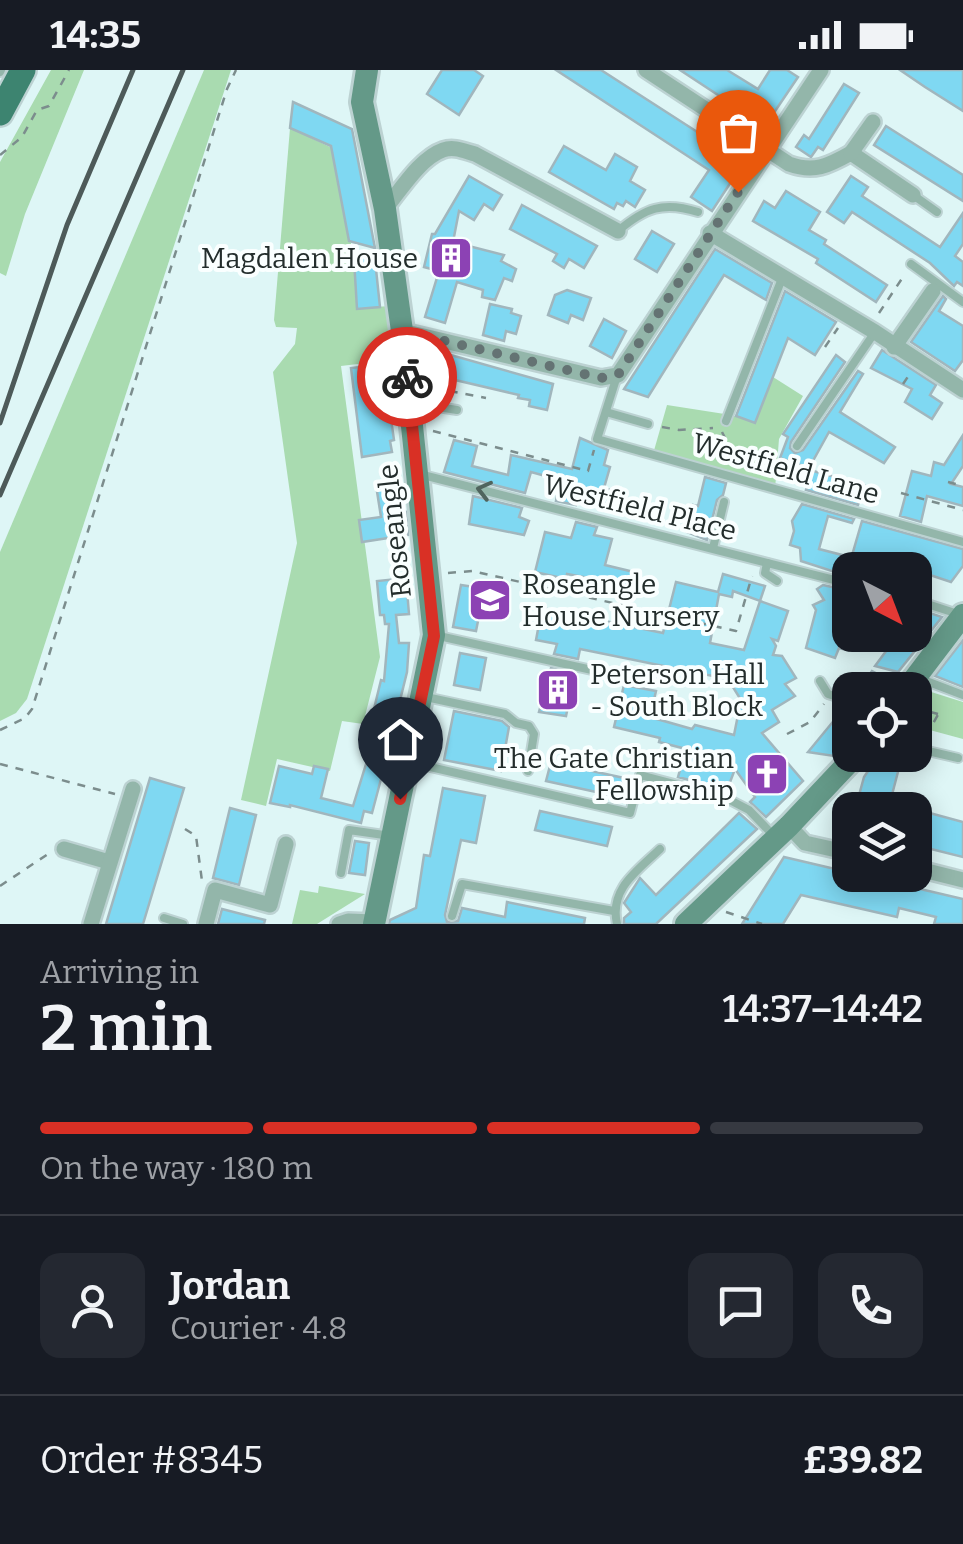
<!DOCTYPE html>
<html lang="en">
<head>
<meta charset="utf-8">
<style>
  body { margin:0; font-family:Bitter,serif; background:#242831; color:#f1f3f6; height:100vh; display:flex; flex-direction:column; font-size:38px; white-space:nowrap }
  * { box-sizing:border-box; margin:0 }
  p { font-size:32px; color:#9ea1a6 }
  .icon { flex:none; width:55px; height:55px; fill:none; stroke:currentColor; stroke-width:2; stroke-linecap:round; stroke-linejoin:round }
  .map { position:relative; height:854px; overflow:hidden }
  .side { display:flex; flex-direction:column; background:#171b24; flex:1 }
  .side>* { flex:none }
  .needle { width:65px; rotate:138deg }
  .fabs { position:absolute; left:832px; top:482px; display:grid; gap:20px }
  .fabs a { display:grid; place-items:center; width:100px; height:100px; border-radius:20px; background:#171b24; box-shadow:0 5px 25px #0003; font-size:50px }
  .pin { position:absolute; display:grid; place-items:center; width:85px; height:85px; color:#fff; margin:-102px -42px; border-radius:50% 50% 50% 0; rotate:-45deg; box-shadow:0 0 10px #0007 }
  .pin .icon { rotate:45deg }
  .courier { position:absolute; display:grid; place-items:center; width:100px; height:100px; margin:-50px; border:8px solid #d93025; border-radius:50%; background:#fff; color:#222; box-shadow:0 2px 12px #0007 }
  .overview em { font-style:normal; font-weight:600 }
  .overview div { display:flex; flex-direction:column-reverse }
  .overview { display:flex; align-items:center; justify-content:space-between; height:170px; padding:0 40px }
  h1 { font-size:65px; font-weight:600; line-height:75px }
  .bar { display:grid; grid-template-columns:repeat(4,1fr); gap:15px 10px; align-content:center; height:120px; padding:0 40px }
  .bar i { height:12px; border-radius:8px; background:#363941 }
  .bar .current { background:#d93025 }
  .bar p { grid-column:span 4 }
  .line { display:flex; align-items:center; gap:25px; padding:0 40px; border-top:2px solid #363941 }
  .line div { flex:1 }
  .round { display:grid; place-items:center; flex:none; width:105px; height:105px; border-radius:20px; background:#242831 }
  .status { display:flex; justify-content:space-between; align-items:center; height:70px; padding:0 50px; background:#171b24; direction:ltr }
  .status svg { height:28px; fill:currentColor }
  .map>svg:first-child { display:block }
  .green { fill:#a9dbb0 }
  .building { fill:#7fd8f2; stroke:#a1b6bd; stroke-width:2.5 }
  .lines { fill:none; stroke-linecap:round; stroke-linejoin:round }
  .lane-casing { stroke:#bcd2d2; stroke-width:12 }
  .street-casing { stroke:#bcd2d2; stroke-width:20 }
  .secondary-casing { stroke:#bcd2d2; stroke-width:28 }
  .primary-casing { stroke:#bcd2d2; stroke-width:30 }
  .path { stroke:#7c8d8d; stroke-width:2.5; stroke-dasharray:8 8; stroke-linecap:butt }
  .lane { stroke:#93b6aa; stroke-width:8 }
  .street { stroke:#93b6aa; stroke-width:15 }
  .secondary { stroke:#649988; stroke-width:22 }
  .primary { stroke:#3d8470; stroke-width:25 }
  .rail { stroke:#4d5a59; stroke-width:5 }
  .oneway { stroke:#50645e }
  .done { stroke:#647373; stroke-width:10; stroke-dasharray:0 18 }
  .route { stroke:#d93025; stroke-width:12 }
  .labels { text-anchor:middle; stroke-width:8; stroke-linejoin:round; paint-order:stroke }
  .poi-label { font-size:28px; fill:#232d2c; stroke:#faffff; text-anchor:end }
  .street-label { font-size:28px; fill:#232d2c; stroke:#faffff }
</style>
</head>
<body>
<div class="status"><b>14:35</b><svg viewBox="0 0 49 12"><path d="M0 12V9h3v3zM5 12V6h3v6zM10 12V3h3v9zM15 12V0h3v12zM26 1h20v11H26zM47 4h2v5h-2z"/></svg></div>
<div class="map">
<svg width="963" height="854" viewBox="0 0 963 854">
  <rect width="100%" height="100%" fill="#def6f6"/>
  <g class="green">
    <path d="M51 0H84L25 144 6 206 0 203V92Z"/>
    <path d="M204 0H231L27 629 16 643 0 651V482Z"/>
    <path d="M290 58 332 78 354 189 357 238 391 236V290L341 296 380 587 363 654 342 651 330 701 277 689 266 736 241 730 297 473 273 302 295 274 297 258 276 257 274 250Z"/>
    <path d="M773 307 803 326 779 369 775 419 653 384 667 335 731 345 755 353Z"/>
    <path d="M928 621 963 632V669L915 656V637Z"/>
    <path d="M319 816 365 824 317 854H292L300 820 318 823Z"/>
  </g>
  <g class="building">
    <path d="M442 0H474L483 6 459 45 427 24Z"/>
    <path d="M556 0H601L744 92 712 141 691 127 709 100Z"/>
    <path d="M680 0H727L758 19 770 0H787L798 7 765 56Z"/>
    <path d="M900 0H963V41L925 17Z"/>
    <path d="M844 14 859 23 823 80 818 77 811 87 796 77 804 65 809 69Z"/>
    <path d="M293 32 352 59 375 178 349 171 331 76 290 58Z"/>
    <path d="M886 56 963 105V131L874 75Z"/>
    <path d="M564 76 606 100 615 84 637 97 630 111 645 120 635 137 626 131 623 136 617 133 614 139 549 102Z"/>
    <path d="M469 106 502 125 493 140 484 134 474 150 459 141 453 172 504 185 501 191 516 199 512 211 504 208 495 230 482 227 483 220 457 212 445 253 425 247 439 201 424 197 432 164H435Z"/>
    <path d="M851 106 868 117 862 126 940 177 963 143V174L955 186 963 192V216L957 212 954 216 930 193 852 142 844 153 827 142Z"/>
    <path d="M786 121 820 142 809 160 826 170 824 174 887 215 876 232 816 193 818 189 753 151 764 131 775 138Z"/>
    <path d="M522 135 597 176 584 198 569 189 564 198 553 191 557 184 510 159Z"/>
    <path d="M652 161 674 174 657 202 635 189Z"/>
    <path d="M715 179 772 213 766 230 724 205 648 327 624 319Z"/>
    <path d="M374 180 380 237 357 239 354 189Z"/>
    <path d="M567 220 591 228 583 250 571 245 568 253 548 245 555 225Z"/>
    <path d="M785 221 836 252 815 285 788 268 755 353 736 346Z"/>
    <path d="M943 226 946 229 939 241 963 256V290L955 301 911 272Z"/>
    <path d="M490 234 512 239 511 243 521 246 516 264 506 261 504 271 483 265Z"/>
    <path d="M604 249 626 261 612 288 590 276Z"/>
    <path d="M419 276 553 314 547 340 529 336 530 330 518 328 519 325 421 302Z"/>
    <path d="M882 280 936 315 930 325 942 333 932 349 905 332 912 319 871 298Z"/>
    <path d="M836 285 845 292 791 372 790 378 795 383 803 380 858 301 863 304 840 342 895 377 884 393 829 362 809 398 780 388 788 367 783 364Z"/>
    <path d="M378 295 384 337 387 349H391L394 370 390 371 392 382 362 387 351 298Z"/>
    <path d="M963 365V396L951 414 963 417V436L927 426 921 452 900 446 912 401 931 406 934 392 944 395Z"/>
    <path d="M580 368 608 380 604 395 610 397 604 418 611 420 607 434 579 426 576 435 556 431 560 410 531 402 525 423 444 402 454 370 477 376 472 396 508 405 511 385 572 399Z"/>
    <path d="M806 399 864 415 858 435 806 420 808 413 803 412Z"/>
    <path d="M705 407 726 413 723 425 717 430 707 470 687 462 693 435 698 436Z"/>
    <path d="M396 412 400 443 406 442 408 465 362 472 359 450 381 447 376 415Z"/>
    <path d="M473 426 522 438 519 447 529 451 524 465 469 454Z"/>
    <path d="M802 434 854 449 852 453 828 446 819 479 846 486 841 504 801 491 800 478 790 475 794 461 792 451Z"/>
    <path d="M862 451 963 479V496L951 512 915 500H875L876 496 851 489Z"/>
    <path d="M576 452 597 457 594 465 612 469 605 495 638 503 631 529 591 519 594 509 567 504 566 509 535 502 545 462 571 468Z"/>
    <path d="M723 504 765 516 760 531 733 521 732 527 719 524 710 573 744 580 760 531 788 541 778 571 772 569 776 576 773 585 782 586 796 608 785 614 795 626 772 640 779 652 762 663 803 711 766 747 750 732 755 727 735 699 727 720 678 707 686 679 659 672 660 668 614 657 624 615 656 621 650 647 692 659 695 655 734 665 741 630 728 609 580 579 578 589 554 584 557 574 536 570 542 538 663 563 676 512 718 522Z"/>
    <path d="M406 508 409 544 396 545 399 573H409L407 602 385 691 391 693 387 711 381 709 372 743 364 741 361 753 290 735V737L270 733 279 696 312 704 314 696 328 699 321 728 353 736 380 649 372 647 381 610 384 611 389 554H385L384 545H380L377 511Z"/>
    <path d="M461 515 488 519 487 524 503 527 501 540 481 536 476 561 453 557Z"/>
    <path d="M823 515 850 521 839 561 849 563 846 580 839 578 835 588 806 578 816 540 813 535 824 530 817 519Z"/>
    <path d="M915 538 942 547 898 602 875 596 898 565H915Z"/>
    <path d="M963 570V617L935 606Z"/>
    <path d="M460 583 486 588 480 620 454 615Z"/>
    <path d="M551 598 575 604 566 646 539 642Z"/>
    <path d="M872 601 891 611 885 620H858Z"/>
    <path d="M845 637 850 638V666L834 686 808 682Z"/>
    <path d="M454 641 502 651 509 657 501 701 444 690Z"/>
    <path d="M551 692 624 708 619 727 546 711Z"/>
    <path d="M874 692 899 698 888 740H855L864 707Z"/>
    <path d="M150 708 184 718 143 854H106Z"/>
    <path d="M443 718 485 726 476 773 461 770 445 845 447 852 458 851 462 838 505 847 507 832 585 848 584 854H389L390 850 416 838 424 785 430 786Z"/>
    <path d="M230 738 256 745 239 815 213 808Z"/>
    <path d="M915 739 963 752V787L915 775Z"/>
    <path d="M540 741 612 757 607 776 535 760Z"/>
    <path d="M739 743 757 759 656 854H624V848L631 842 624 833 640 808 656 825Z"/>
    <path d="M355 771 369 773 365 805 349 803Z"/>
    <path d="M784 787 963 829V854H934L936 847 899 838 897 847 801 825 783 854H742Z"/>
    <path d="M222 839 265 850 264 854H218Z"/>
  </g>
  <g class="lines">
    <g class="lane-casing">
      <g id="lane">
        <path d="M0 2 1 0"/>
        <path d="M913 125 937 142"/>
        <path d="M618 161C645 138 663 131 698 142"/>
        <path d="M911 194 963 232"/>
        <path d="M617 306 597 369 963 472"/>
        <path d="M414 329 426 328 438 337 457 340"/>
        <path d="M606 342 648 354"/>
        <path d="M726 351 783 206"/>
        <path d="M797 376 875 262"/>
        <path d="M423 405 850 514"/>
        <path d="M713 478 724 432"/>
        <path d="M767 493 765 503 777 511"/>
        <path d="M915 530 958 544"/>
        <path d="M439 566 637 610"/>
        <path d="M921 609 963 625"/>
        <path d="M820 611 828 624 850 631"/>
        <path d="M426 627 505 644 516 653 529 656 534 664 528 701"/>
        <path d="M915 678 958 688"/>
        <path d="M413 693 630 743 640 705 724 727 749 740 773 765"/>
        <path d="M341 803 349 760 391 766"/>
        <path d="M452 846 462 814 614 841"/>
        <path d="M164 848 183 854"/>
        <path d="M617 854C609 819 637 801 660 779"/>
      </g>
    </g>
    <g class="street-casing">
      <g id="street">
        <path d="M646 0 789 94C814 103 828 96 851 83L913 125"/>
        <path d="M851 83 873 52"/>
        <path d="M385 139C400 121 420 88 443 80 454 76 464 81 475 84L618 161"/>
        <path d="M710 163 875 262 963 320"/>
        <path d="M402 261 601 308 618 305 821 0"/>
        <path d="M894 277 933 221"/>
        <path d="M789 756 805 773 850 783"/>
        <path d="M64 779 109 792"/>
        <path d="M915 798 963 810"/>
        <path d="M91 854 133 719"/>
        <path d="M206 854 215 820 270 835 286 774"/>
        <path d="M339 854 348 851 373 852"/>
      </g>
    </g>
    <g class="secondary-casing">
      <g id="secondary">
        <path d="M367 0 362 32 385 139 402 261 434 565 374 854"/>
        <path d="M906 620 963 545"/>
        <path d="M686 854 789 756 856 685"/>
      </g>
    </g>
    <g class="primary-casing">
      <path id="primary" d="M0 43 23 0"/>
    </g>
    <g class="path">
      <path d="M0 85 22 67 37 40 49 36 69 0"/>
      <path d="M879 243 905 204"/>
      <path d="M825 277 838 258"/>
      <path d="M903 314 909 305"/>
      <path d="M434 318 486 328"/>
      <path d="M662 357 679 360 713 358"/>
      <path d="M433 361 588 401 594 380"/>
      <path d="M722 362 738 394"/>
      <path d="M948 412 963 416"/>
      <path d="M901 423 963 440"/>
      <path d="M448 503 472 501 736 561 752 506"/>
      <path d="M916 638 938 644"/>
      <path d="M0 660 25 648 32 639 227 19 236 0"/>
      <path d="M787 664 810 652 824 634"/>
      <path d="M926 666 940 641"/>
      <path d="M0 694 115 724"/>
      <path d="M185 759 196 766 202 811"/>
      <path d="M0 816 48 784"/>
      <path d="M726 842 762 854"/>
    </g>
    <use href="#lane" class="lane"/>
    <use href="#street" class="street"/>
    <use href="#secondary" class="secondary"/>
    <use href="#primary" class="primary"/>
    <g class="rail">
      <path d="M0 353 67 155 133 0"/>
      <path d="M0 425 183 0"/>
    </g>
  </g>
  <defs><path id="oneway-chevron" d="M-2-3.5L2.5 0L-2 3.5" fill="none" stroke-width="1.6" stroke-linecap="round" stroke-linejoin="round" transform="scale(2.5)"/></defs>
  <use class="oneway" href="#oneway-chevron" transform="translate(484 420) rotate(-166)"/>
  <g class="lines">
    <path class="done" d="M407 307 402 261 601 308 618 305 738 122"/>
    <path class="route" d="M400 729 434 566 407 307"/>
  </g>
  <defs>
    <g id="building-square" transform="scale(2.25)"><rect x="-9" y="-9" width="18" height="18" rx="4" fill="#8c42b4" stroke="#faffff"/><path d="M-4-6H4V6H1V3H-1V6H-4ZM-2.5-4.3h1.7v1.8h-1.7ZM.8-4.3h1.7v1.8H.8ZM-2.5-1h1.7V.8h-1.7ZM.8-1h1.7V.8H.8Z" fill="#fff"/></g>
    <g id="school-square" transform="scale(2.25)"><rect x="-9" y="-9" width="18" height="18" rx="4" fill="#8c42b4" stroke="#faffff"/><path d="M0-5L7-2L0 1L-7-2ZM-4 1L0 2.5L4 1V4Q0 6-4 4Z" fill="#fff"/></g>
    <g id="church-square" transform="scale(2.25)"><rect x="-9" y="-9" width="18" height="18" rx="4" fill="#8c42b4" stroke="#faffff"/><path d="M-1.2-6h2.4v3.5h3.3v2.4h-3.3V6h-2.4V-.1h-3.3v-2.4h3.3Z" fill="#fff"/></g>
  </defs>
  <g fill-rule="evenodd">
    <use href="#building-square" x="451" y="188"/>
    <use href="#school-square" x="490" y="530"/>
    <use href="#building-square" x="558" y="620"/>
    <use href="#church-square" x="767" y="704"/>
  </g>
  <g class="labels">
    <g class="poi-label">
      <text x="418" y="198">Magdalen House</text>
      <text x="522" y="524" text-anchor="start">Roseangle<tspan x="522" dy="32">House Nursery</tspan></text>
      <text x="590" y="614" text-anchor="start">Peterson Hall<tspan x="590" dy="32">- South Block</tspan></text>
      <text x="734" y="698">The Gate Christian<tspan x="734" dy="32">Fellowship</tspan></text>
    </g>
    <g class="street-label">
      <text transform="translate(786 398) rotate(16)" y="10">Westfield Lane</text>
      <text transform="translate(640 437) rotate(14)" y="10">Westfield Place</text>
      <text transform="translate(394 461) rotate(-96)" y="10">Roseangle</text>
    </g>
  </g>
</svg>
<div class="fabs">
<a><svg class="needle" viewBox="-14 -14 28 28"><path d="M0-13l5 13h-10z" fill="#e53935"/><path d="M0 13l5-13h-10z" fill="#9ea1a6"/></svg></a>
<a><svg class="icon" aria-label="locate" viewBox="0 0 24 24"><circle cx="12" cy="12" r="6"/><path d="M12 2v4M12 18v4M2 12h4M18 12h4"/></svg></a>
<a><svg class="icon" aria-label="layers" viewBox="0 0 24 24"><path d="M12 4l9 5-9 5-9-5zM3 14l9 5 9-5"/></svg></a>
</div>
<div class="pin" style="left:738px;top:122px;background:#ea580c"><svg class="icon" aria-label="bag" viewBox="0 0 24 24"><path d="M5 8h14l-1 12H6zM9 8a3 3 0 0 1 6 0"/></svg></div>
<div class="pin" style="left:400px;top:729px;background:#1f2937"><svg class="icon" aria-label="home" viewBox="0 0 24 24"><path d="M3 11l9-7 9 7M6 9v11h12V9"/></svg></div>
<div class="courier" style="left:407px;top:307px"><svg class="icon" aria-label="bike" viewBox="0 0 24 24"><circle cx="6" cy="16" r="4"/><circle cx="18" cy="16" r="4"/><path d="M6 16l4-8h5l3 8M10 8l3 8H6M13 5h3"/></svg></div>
</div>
<section class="side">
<div class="overview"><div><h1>2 min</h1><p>Arriving in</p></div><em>14:37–14:42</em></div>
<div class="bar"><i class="current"></i><i class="current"></i><i class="current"></i><i></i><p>On the way · 180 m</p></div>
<div class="line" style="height:180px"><a class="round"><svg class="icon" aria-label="person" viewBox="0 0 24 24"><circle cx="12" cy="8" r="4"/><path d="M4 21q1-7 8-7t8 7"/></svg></a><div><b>Jordan</b><p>Courier · 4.8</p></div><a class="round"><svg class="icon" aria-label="chat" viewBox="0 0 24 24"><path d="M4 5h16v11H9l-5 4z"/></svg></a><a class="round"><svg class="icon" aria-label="phone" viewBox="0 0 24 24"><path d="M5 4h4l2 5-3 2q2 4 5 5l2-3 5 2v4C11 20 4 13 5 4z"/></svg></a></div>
<div class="line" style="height:130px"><div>Order #8345</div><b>£39.82</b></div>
</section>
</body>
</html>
